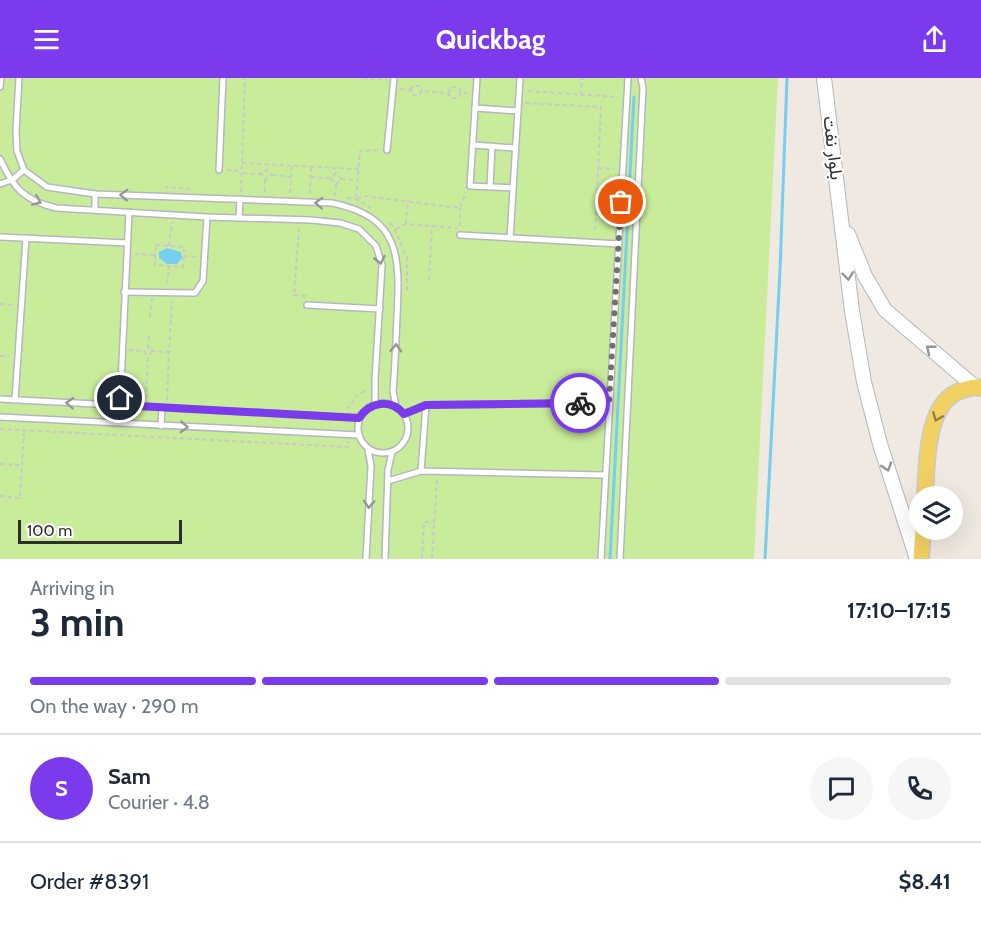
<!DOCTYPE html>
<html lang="en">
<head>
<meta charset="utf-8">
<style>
  body { margin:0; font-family:Cabin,Vazirmatn,sans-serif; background:#f6f6f7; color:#1f2937; height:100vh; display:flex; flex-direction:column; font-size:22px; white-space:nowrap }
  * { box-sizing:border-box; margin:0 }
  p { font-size:20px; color:#747a83 }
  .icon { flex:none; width:33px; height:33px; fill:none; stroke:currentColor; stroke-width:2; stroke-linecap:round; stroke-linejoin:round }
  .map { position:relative; height:481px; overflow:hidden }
  .side { display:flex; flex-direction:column; background:#fff; flex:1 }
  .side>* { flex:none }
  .controls { position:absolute; left:909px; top:408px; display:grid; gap:12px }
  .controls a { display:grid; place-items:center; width:54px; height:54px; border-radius:50%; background:#fff; box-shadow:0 6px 24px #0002; font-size:30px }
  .scale { position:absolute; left:18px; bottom:15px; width:164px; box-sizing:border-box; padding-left:6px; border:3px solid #2e2e2e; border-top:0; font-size:16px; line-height:21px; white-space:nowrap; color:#2e2e2e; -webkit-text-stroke:4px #fff; paint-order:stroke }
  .pin { position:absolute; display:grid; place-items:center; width:51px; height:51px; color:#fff; margin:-26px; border:3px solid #fff; border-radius:50%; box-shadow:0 2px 6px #0007 }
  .courier { position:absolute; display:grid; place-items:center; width:60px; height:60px; margin:-30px; border:4px solid #7c3aed; border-radius:50%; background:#fff; color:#222; box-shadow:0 2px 8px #0007 }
  .summary em { font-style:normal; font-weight:700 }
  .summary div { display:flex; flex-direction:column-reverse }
  .summary { display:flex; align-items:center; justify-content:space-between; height:102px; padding:0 30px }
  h1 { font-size:39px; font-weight:700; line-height:45px }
  .bar { display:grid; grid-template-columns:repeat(4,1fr); gap:9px 6px; align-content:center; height:72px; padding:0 30px }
  .bar i { height:8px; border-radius:4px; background:#e0e1e3 }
  .bar .selected { background:#7c3aed }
  .bar p { grid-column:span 4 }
  .line { display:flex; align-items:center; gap:15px; padding:0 30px; border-top:2px solid #e0e1e3 }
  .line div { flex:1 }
  .round { display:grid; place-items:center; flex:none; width:63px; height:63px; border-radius:32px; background:#f6f6f7 }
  header { display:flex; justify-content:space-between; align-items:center; height:78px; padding:0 30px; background:#7c3aed; color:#fff; font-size:27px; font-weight:700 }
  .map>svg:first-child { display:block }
  .pitch { fill:#c9ec9a }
  .water { fill:#75cff0 }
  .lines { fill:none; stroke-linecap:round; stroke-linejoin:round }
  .stream { stroke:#75cff0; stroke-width:3 }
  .lane-casing { stroke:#b4b7c1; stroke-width:8 }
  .secondary-casing { stroke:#b4b7c1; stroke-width:16 }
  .primary-casing { stroke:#c9c9c9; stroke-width:18 }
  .path { stroke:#c9c9c9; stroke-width:2; stroke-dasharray:4.5 3; stroke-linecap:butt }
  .lane { stroke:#fff; stroke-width:5 }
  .secondary { stroke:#fff; stroke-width:14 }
  .primary { stroke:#f2d163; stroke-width:15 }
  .oneway { stroke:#969696 }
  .oneway2 { stroke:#908048 }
  .done { stroke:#726f6d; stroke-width:6; stroke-dasharray:0 10.8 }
  .route { stroke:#7c3aed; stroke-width:8 }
  .labels { text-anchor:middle; stroke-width:4.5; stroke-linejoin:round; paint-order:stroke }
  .street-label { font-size:18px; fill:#2e2e2e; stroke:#fff }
</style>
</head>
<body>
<header><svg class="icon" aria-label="menu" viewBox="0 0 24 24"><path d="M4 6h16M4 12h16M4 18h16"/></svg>Quickbag<svg class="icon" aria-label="share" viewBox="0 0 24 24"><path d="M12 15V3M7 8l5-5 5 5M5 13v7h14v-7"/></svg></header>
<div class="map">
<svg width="981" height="481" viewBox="0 0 981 481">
  <rect width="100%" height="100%" fill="#efe9e1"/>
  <path class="pitch" d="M0 0H778L754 481H0Z"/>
  <path class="water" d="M167 170 181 174 182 180 177 186H167L159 180V174Z"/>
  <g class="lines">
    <g class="stream">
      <path d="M610 481 634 19"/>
      <path d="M765 481 780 192 787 0"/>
    </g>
    <g class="lane-casing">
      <g id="lane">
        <path d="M19 0 16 53 17 73 24 92 47 109 95 116 332 125C401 139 400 179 397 238 396 263 395 288 393 313L396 328"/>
        <path d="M477 0 470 108 513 110"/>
        <path d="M0 9 1 0"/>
        <path d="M475 30 518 33"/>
        <path d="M473 67 515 70"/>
        <path d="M387 72 394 0"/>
        <path d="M0 81C14 110 23 122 56 130L207 139 311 142 340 145 359 151 376 168 382 187 375 302V327"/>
        <path d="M219 92 223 0"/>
        <path d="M0 106 12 102 24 92"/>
        <path d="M490 109 492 68"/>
        <path d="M95 132V116"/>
        <path d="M239 140 240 121"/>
        <path d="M460 157 619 166"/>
        <path d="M0 159 127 165"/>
        <path d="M510 160 520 0"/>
        <path d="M124 214 195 215 203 203 207 139"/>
        <path d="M307 227 380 231"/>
        <path d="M0 321 359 340"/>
        <path d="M15 322 26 160"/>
        <circle cx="383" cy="350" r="25"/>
        <path d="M120 327 129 134"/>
        <path d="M404 336 426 327 609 325"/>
        <path d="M0 339 358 357"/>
        <path d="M161 348 162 330"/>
        <path d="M421 393 426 327"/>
        <path d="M388 403 421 393 605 397"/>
        <path d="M366 481 371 388 368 371"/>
        <path d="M385 481 388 392 392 374"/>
        <path d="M601 481 628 0"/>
        <path d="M620 481 643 10 641 0"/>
      </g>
    </g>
    <g class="secondary-casing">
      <g id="secondary">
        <path d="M824 0 852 233 864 304 880 366 917 481"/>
        <path d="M848 156 865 198 885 232 974 308"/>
      </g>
    </g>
    <g class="primary-casing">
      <g id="primary">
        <path d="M925 418C927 387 925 322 963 312 970 310 974 308 981 310"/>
        <path d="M921 481 923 452"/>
      </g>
    </g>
    <g class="path">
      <path d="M363 0 388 2"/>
      <path d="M400 11 410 12 413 17 418 18 422 13 448 15 451 20H458L461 15H467"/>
      <path d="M410 12 414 8H420L422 13"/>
      <path d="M528 13 618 19"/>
      <path d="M448 15 452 9H458L461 15"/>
      <path d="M581 17 582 0"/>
      <path d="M525 25 601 29 595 156"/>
      <path d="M378 72 360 73 356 121 364 118 460 130 466 114"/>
      <path d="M242 85 358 91"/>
      <path d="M598 90 614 91"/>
      <path d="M227 92 242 93"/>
      <path d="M243 95 261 96 267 92 272 97 265 102 261 96"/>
      <path d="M272 97 291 99"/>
      <path d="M311 99 330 100 336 95 341 101 336 106 330 100"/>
      <path d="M341 101 356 102"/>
      <path d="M166 111V109L192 111"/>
      <path d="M241 114 245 0"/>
      <path d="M265 114V102"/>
      <path d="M290 115 292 88"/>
      <path d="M310 116 311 89"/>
      <path d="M335 118 336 106"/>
      <path d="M347 120 356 121 374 132"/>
      <path d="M390 145 394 149 407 180V213"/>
      <path d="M406 146 408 122"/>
      <path d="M460 148V130"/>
      <path d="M299 150 294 217 308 218"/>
      <path d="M396 151 406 146 457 150"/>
      <path d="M156 167 184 169 183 189 155 187Z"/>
      <path d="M169 168 172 144"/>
      <path d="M135 176 156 177"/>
      <path d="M184 178 196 179"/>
      <path d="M429 202 432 148"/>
      <path d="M167 206 169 188"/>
      <path d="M0 226 13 227"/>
      <path d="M150 239 152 220"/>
      <circle cx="148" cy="273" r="3.5"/>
      <path d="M148 270 149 255"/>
      <path d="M129 272 144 273"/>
      <path d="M151 273 169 274 172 223"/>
      <path d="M0 278H9"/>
      <path d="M146 321 148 277"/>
      <path d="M167 322 169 274"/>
      <path d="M346 331 351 327 355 319 368 311"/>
      <path d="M0 351 348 369V363"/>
      <path d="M0 386 22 387"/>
      <path d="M0 418 20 420 24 352"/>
      <path d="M422 481 424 444H434"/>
      <path d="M432 481 437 400"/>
    </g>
    <use href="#lane" class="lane"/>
    <use href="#secondary" class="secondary"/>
    <use href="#primary" class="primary"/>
  </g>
  <defs><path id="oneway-chevron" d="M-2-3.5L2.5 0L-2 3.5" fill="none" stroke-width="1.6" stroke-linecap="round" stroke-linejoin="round" transform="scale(1.5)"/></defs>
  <g class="oneway">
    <use href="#oneway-chevron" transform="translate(124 117) rotate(-178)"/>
    <use href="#oneway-chevron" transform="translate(37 123) rotate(23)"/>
    <use href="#oneway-chevron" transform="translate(319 125) rotate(-177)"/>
    <use href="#oneway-chevron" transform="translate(380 182) rotate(77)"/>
    <use href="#oneway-chevron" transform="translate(848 198) rotate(83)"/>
    <use href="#oneway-chevron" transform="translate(396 270) rotate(-87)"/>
    <use href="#oneway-chevron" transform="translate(930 271) rotate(-141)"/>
    <use href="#oneway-chevron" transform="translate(70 325) rotate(-177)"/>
    <use href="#oneway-chevron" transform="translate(184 349) rotate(3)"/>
    <use href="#oneway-chevron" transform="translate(887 389) rotate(72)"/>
    <use href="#oneway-chevron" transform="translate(369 426) rotate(93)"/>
  </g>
  <use class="oneway2" href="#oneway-chevron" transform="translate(937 339) rotate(113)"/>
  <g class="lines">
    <path class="done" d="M580 325H609L621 124"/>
    <path class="route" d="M120 320V327L359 340C370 324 390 320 404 336L426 327 580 325"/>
  </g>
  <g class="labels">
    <g class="street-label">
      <text transform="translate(833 70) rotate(83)" y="6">بلوار نفت</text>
    </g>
  </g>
</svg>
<div class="controls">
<a><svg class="icon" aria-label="layers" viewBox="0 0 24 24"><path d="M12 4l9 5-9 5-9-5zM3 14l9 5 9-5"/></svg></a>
</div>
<div class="scale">100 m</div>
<div class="pin" style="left:621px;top:124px;background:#ea580c"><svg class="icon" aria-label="bag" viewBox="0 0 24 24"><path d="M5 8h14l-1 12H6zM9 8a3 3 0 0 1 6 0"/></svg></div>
<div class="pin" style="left:120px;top:320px;background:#1f2937"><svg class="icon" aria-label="home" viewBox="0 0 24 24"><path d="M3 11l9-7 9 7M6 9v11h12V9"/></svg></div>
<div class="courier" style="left:580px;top:325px"><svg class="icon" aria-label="bike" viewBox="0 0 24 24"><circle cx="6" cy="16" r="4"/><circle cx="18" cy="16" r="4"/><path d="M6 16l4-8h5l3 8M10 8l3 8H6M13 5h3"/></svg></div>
</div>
<section class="side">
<div class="summary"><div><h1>3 min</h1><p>Arriving in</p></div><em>17:10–17:15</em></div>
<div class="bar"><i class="selected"></i><i class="selected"></i><i class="selected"></i><i></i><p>On the way · 290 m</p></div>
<div class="line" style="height:108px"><b class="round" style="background:#7c3aed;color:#fff">S</b><div><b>Sam</b><p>Courier · 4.8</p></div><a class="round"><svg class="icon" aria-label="chat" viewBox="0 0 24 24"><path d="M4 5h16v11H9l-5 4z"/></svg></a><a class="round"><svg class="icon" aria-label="phone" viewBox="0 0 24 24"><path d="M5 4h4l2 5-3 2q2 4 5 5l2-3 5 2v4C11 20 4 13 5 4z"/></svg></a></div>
<div class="line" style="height:78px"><div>Order #8391</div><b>$8.41</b></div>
</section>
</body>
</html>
